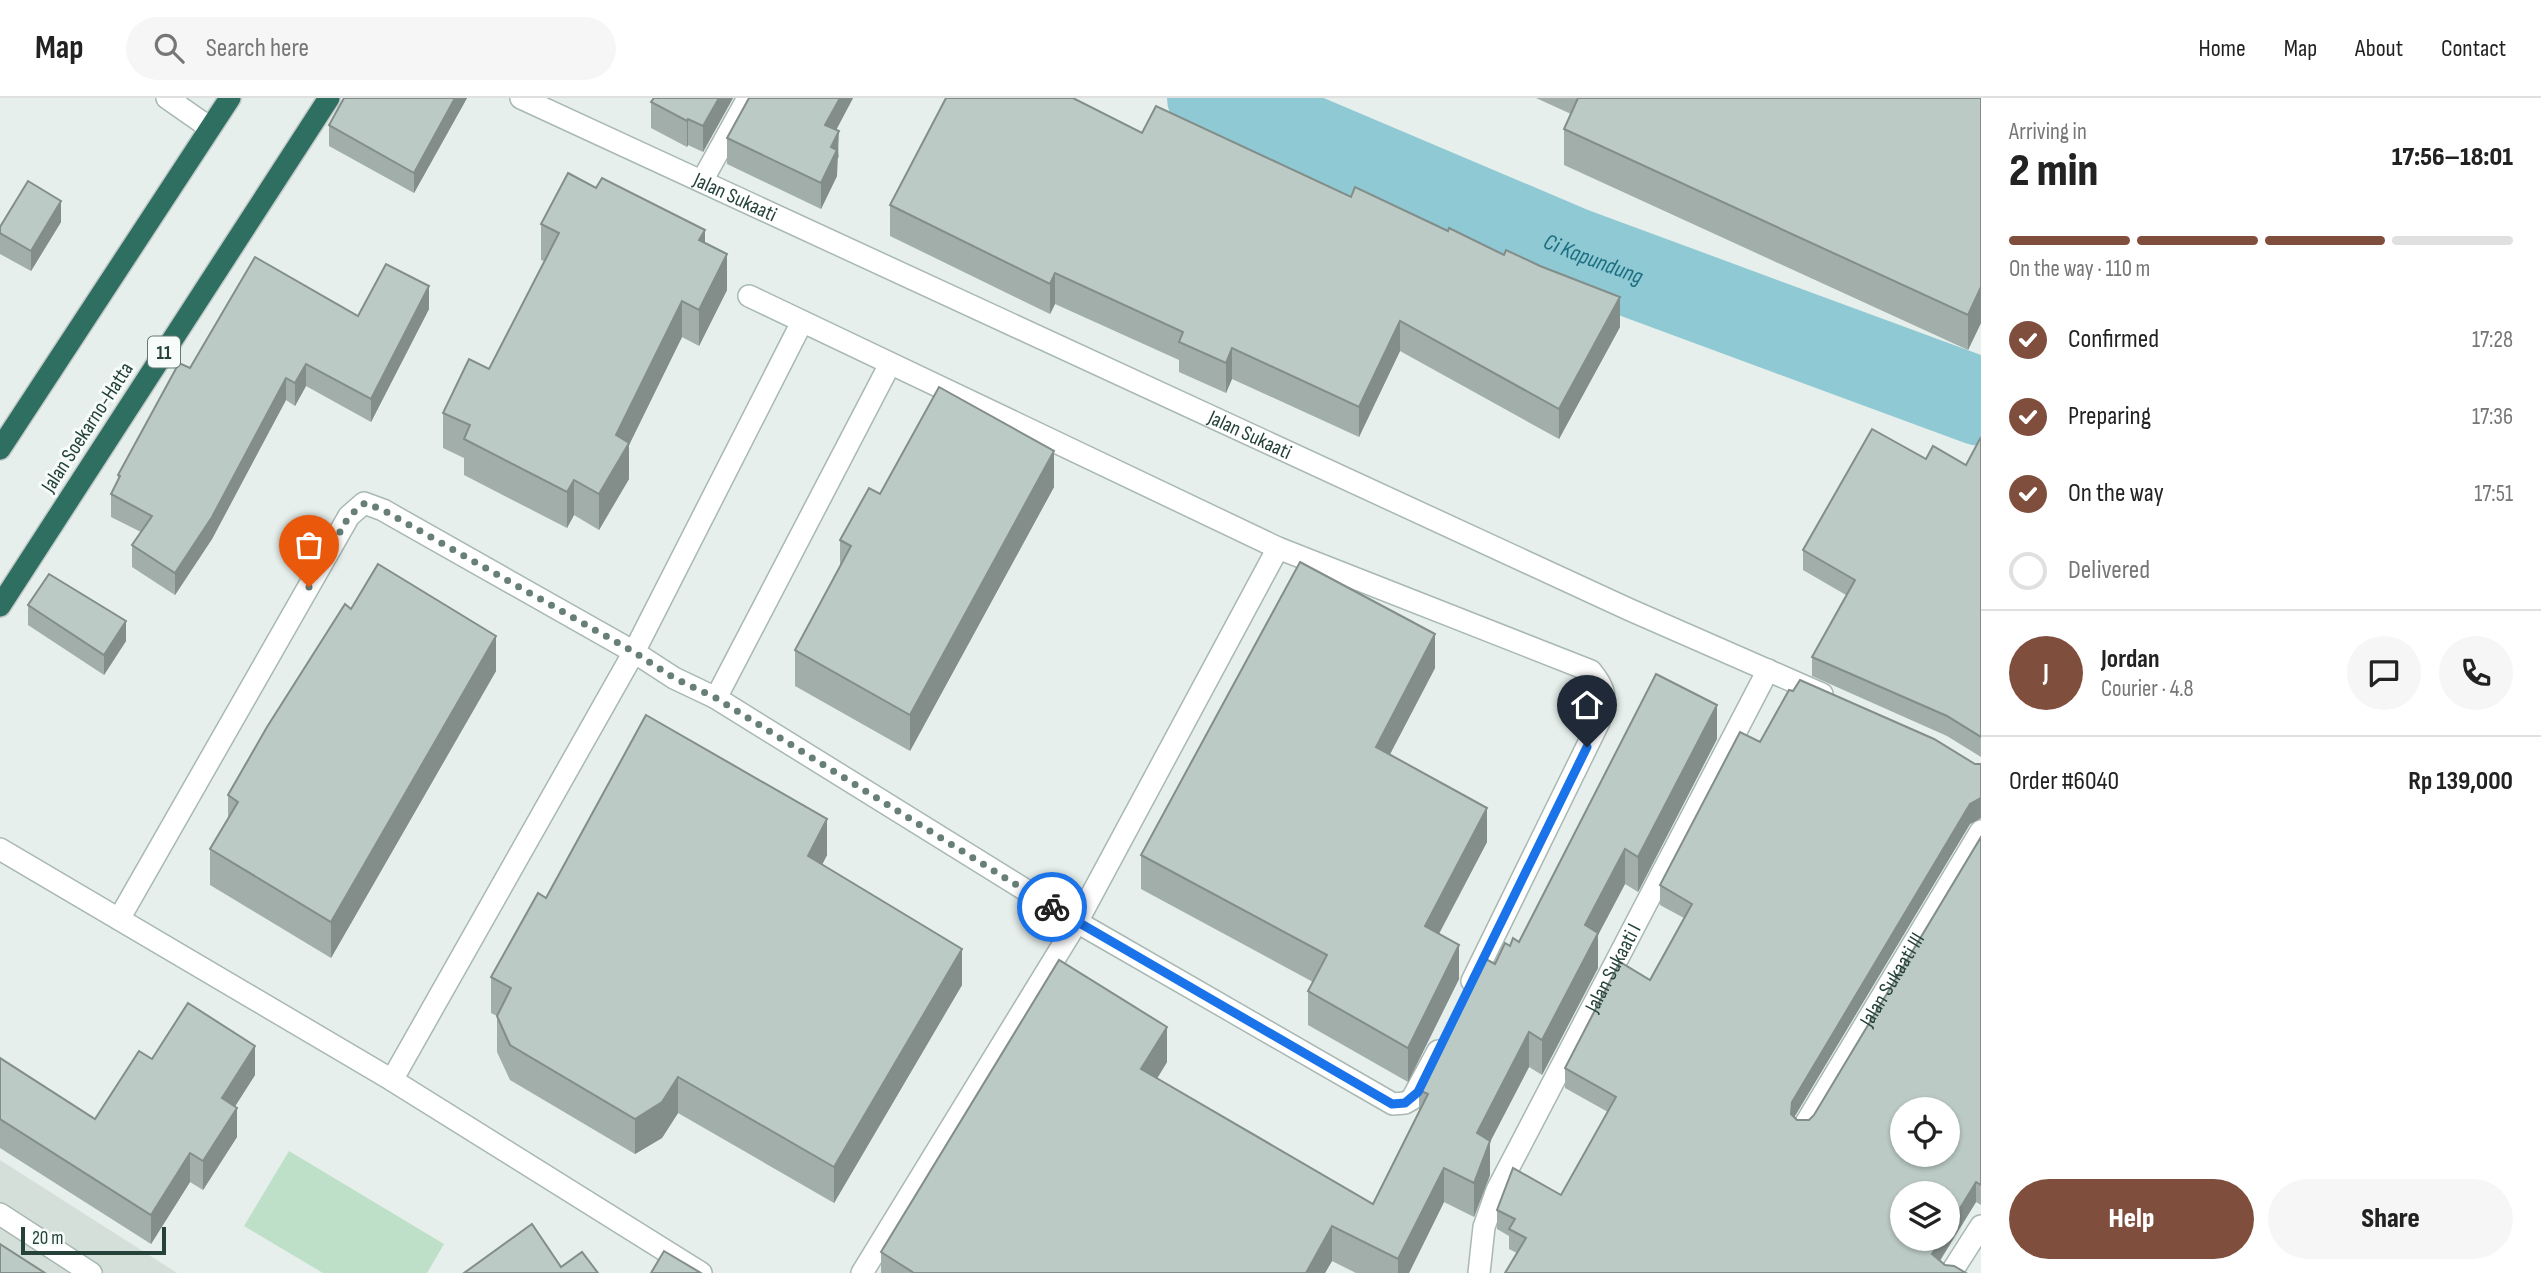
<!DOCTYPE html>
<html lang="en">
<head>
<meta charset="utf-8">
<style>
  body { margin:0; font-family:"Sofia Sans Condensed",sans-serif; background:#f6f6f6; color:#222; height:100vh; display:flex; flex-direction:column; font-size:26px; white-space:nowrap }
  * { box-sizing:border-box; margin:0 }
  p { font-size:23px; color:#767676 }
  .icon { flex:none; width:38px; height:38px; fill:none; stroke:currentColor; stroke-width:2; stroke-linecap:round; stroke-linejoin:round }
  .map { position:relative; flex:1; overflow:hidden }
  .details { display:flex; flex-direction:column; background:#fff; width:560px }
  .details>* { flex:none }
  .tools { position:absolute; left:1890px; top:999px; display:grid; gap:14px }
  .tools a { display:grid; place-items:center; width:70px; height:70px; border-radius:50%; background:#fff; box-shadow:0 2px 5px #0004; font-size:35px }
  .scale { position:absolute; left:21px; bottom:18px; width:145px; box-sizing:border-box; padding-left:7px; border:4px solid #24423a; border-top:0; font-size:19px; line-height:24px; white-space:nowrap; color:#24423a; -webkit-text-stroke:5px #f7fbf9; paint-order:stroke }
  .pin { position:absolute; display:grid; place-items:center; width:60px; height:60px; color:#fff; margin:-72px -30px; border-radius:50% 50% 50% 0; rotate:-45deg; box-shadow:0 0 7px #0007 }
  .pin .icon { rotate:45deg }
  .courier { position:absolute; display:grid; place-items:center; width:70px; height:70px; margin:-35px; border:5px solid #1a73e8; border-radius:50%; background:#fff; color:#222; box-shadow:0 2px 9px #0007 }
  .summary em { font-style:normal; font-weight:800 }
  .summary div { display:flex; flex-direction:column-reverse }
  .summary { display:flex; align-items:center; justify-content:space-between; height:119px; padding:0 28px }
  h1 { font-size:46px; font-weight:800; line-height:52px }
  .bar { display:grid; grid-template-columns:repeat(4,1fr); gap:10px 7px; align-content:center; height:84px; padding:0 28px }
  .bar i { height:9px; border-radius:5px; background:#e0e0e0 }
  .bar .on { background:#804e3d }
  .bar p { grid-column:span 4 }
  .line { display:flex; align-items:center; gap:18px; padding:0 28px; border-top:2px solid #e0e0e0 }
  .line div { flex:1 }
  .round { display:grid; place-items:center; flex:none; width:74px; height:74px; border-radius:37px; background:#f6f6f6 }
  ol { padding:0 28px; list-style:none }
  li { display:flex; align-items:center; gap:21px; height:77px }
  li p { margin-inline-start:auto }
  li .icon { padding:7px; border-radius:50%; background:#804e3d; color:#fff; stroke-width:4 }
  li:last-child { color:#767676 }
  li i { width:38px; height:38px; border:4px solid #e0e0e0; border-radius:50% }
  .button { display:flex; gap:14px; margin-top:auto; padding:14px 28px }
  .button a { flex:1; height:80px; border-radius:42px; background:#804e3d; color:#fff; font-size:28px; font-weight:800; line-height:80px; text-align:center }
  .button a+a { background:#f6f6f6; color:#222 }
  header { display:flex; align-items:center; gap:42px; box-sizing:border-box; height:98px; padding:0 35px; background:#fff; border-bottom:2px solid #e0e0e0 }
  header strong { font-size:33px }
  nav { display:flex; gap:38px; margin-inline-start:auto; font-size:24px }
  .search { width:490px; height:63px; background:#f6f6f6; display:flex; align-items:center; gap:18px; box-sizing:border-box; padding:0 24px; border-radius:38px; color:#767676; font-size:26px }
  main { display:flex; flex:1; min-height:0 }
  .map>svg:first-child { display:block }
  .built { fill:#d4dfda }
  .green { fill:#bfe0c8 }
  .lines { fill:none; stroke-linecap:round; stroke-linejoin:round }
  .river { stroke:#8ec9d4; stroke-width:88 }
  .minor-casing { stroke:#a8b8b2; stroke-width:24 }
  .highway-casing { stroke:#c2cac8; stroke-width:24 }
  .minor { stroke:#fff; stroke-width:21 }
  .highway { stroke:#2f6f62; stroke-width:21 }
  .wall { fill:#a1aea9 }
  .shaded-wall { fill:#838d89 }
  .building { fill:#bbcac4; stroke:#838d89; stroke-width:2; fill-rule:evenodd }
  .done { stroke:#687f78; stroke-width:7; stroke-dasharray:0 12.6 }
  .route { stroke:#1a73e8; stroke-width:9 }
  .labels { text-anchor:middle; stroke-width:6; stroke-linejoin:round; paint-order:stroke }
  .shield { fill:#f7fbf9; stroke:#637a73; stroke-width:2 }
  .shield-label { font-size:19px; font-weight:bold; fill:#24423a }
  .street-label { font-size:21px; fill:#24423a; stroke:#f7fbf9 }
  .water-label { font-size:23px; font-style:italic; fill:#1c6f80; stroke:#f7fbf9 }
</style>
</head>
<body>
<header>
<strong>Map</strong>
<div class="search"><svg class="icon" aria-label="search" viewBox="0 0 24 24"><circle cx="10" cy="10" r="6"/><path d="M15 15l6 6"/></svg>Search here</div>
<nav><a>Home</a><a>Map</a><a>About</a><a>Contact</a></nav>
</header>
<main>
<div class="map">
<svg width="1981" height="1175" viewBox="0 0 1981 1175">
  <rect width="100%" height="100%" fill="#e6efeb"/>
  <path class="built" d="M0 1062 177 1175H0Z"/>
  <path class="green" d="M289 1053 444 1146 427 1175H323L244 1128Z"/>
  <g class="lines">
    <path class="river" id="s1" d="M1211 0 1572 153 1981 304"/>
    <g class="minor-casing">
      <g id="minor">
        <path d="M167 0 210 30"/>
        <path id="s2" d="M521 0 1628 511 1822 596"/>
        <path d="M702 83 748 0"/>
        <path d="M749 198 1278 450 1591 573C1608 594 1605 598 1599 624L1472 883"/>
        <path d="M716 600 890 266"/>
        <path d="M0 751 392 982 701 1175"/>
        <path d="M119 821 349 418 364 405 383 412 634 554 802 224"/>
        <path d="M392 982 634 554 674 580 716 600 1077 824 1393 1006 1405 1005 1412 1001 1438 953"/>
        <path id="s3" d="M1803 1030 1981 733"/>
        <path d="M0 1116 91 1175"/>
        <path d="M862 1175 1077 824 1278 450"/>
        <path id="s4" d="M1479 1175 1484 1129 1497 1092 1768 572"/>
        <path d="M1951 1175 1981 1128"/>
      </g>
    </g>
    <g class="highway-casing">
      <g id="highway">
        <path d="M0 351 230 0"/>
        <path d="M0 508 329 0"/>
      </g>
    </g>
    <use href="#minor" class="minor"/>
    <use href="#highway" class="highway"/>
  </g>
  <g class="wall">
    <path d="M344 0H467L414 95 329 48V27Z"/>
    <path d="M733 0 703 54 688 47 687 49 651 30V4Z"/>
    <path d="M749 0H853L836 32 839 59 837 61V78L821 111 727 66V40Z"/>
    <path d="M1536 0H1981V225L1968 252 1564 67V31L1571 16Z"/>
    <path d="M1142 35 1620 229 1559 341 1400 253 1359 339 1232 281 1226 295 1179 274V262L1055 206 1050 216 890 138V107Z"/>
    <path d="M61 124 31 173 0 156V129Z"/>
    <path d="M541 126 705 145 727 192 699 248 682 239 629 347V381L599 432 574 417 567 430 464 377V360L443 350V315L489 271 544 163 541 162Z"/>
    <path d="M429 211 371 324 306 288 295 308 286 302 212 441 175 497 132 469V447L141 434 111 419V396L118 382V377L190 270 358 218Z"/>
    <path d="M1981 339V659L1947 638 1812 578V559L1846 497 1803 472V452L1926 361 1966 367Z"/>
    <path d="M1054 389 910 653 795 588V552L840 468V442L880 396Z"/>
    <path d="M28 507 126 543 104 577 28 527Z"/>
    <path d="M351 511 496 573 331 860 210 787V751L228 720V697Z"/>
    <path d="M1435 570 1390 656 1487 744 1439 836 1459 881 1408 984 1308 927V893L1313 884 1141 791V757Z"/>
    <path d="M1717 641 1638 794 1625 786 1598 837V870L1542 977 1529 969 1490 1044V1077L1474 1119 1444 1104 1409 1175H1356L1332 1163 1325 1175H881V1154L1167 964 1157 981 1373 1106 1419 1014V992L1495 866 1510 848 1519 844Z"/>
    <path d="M1760 644 1981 666V720L1970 726 1794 1019 1797 1022H1809L1814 1017 1981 739V1107L1976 1104 1940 1163 1517 1155 1509 1151V1138L1497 1131V1112L1561 1097 1608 1014 1565 990V970L1650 882 1684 820 1660 807V787Z"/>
    <path d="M827 757 822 767 962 887 834 1105 678 1015 662 1040 635 1056 510 982 497 954V918L491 915V879L546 800Z"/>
    <path d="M0 960 95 1021 152 961 255 977 235 1008 237 1039 203 1092 190 1084 151 1146 0 1050Z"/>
  </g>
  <g class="shaded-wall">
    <path d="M455 0H467L414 95V75Z"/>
    <path d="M719 0H733L703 54V28Z"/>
    <path d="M840 0H853L825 53V27Z"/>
    <path d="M688 21V47L687 49V23Z"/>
    <path d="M839 33 837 78 821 111V85L831 49Z"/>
    <path d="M61 103V124L31 173V153Z"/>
    <path d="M705 132V168L699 142Z"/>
    <path d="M727 156V192L699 248V212Z"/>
    <path d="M1055 175V206L1050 216V186Z"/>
    <path d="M429 188V211L371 324V301Z"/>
    <path d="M1981 189V225L1968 252V217Z"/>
    <path d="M1620 199V229L1559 341V311Z"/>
    <path d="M682 203V239L629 347V381L599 432V396L616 337Z"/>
    <path d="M1400 223V253L1359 339V309Z"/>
    <path d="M1232 250V281L1226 295V265Z"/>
    <path d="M306 266V288L295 308V285Z"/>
    <path d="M286 280V302L212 441 175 497V475Z"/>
    <path d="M1054 353V389L910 653V617Z"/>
    <path d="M574 382V417L567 430V394Z"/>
    <path d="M126 523V543L104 577V557Z"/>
    <path d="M1435 536V570L1376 683V649Z"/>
    <path d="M496 538V573L331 860V824Z"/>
    <path d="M1717 607V641L1638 794V759Z"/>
    <path d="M1981 700V720L1970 726 1792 1023V1004L1970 706Z"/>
    <path d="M1487 710V744L1425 862V828Z"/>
    <path d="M827 721V757L808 794V758Z"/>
    <path d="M1625 751V786L1598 837V870L1542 977V942L1585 827Z"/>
    <path d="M1459 847V881L1408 984V950Z"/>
    <path d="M962 851V887L834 1105V1069Z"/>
    <path d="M1167 929V964L1141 1006V971Z"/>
    <path d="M1529 934V969L1490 1044V1077L1474 1119V1085L1477 1035Z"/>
    <path d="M255 948V977L222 1029V1000Z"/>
    <path d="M678 979V1015L662 1040 635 1056V1021Z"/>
    <path d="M237 1010V1039L203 1092V1063Z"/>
    <path d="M190 1055V1084L151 1146V1117Z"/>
    <path d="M1444 1070V1104L1409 1175H1398V1161Z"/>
    <path d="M1976 1084V1104L1932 1175V1156L1941 1141H1948V1130Z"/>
    <path d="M1332 1128V1163L1325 1175H1306Z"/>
  </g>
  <g class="building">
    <path d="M344 0H455L414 75 329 27Z"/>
    <path d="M654 0H719L703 28 688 21 687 23 651 4Z"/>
    <path d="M749 0H840L825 27 839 33 831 49 837 52 821 85 727 40Z"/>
    <path d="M946 0H1073L1142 35 1156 8 1351 99 1355 89 1448 133 1449 130 1504 157 1506 152 1540 168 1620 199 1559 311 1400 223 1359 309 1232 250 1226 265 1179 244 1183 234 1055 175 1050 186 890 107Z"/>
    <path d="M1578 0H1981V189L1968 217 1564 31Z"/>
    <path d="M568 75 596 90 602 80 705 132 699 142 727 156 699 212 682 203 616 337 629 345 599 396 574 382 567 394 464 341 470 327 443 315 469 261 489 271 559 135 541 126Z"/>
    <path d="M28 83 61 103 31 153 0 135V129Z"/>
    <path d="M255 159 358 218 386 166 429 188 371 301 306 266 295 285 286 280 212 419 175 475 132 447 152 418 111 396 120 378 118 377 179 265 190 270Z"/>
    <path d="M939 289 1054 353 910 617 795 552 851 448 840 442 869 390 880 396Z"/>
    <path d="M1872 331 1926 361 1933 348 1966 367 1981 339V639L1947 618 1812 559 1855 482 1803 452Z"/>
    <path d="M1300 464 1435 536 1376 649 1487 710 1425 828 1459 847 1408 950 1308 893 1327 857 1141 757Z"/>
    <path d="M378 466 496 538 331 824 210 751 238 704 228 697 267 629 345 506 351 511Z"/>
    <path d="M49 476 126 523 104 557 28 507Z"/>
    <path d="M1656 576 1717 607 1638 759 1625 751 1585 827 1598 835 1542 942 1529 934 1477 1035 1490 1043 1474 1085 1444 1070 1398 1161 1332 1128 1306 1175H914L881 1154 1059 862 1167 929 1141 971 1373 1106 1428 996 1419 992 1482 859 1495 866 1505 845 1510 848 1513 840 1519 844Z"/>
    <path d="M1800 582 1934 641 1975 666H1981V700L1970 706 1792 1004 1791 1016 1797 1022H1809L1814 1017 1981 739V1087L1976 1084 1948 1130V1096H1902V1141H1941L1932 1156 1945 1167 1954 1168 1966 1175H1505L1526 1140 1509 1131 1515 1121 1497 1112 1513 1070 1561 1097 1616 999 1565 970 1620 864 1650 882 1692 806 1660 787 1740 634 1760 644 1789 592 1793 593ZM1902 1012H1948V1057H1902Z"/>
    <path d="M646 617 827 721 808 758 962 851 834 1069 678 979 662 1004 635 1021 510 947 497 918 511 890 491 879 538 795 546 800Z"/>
    <path d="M188 905 255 948 222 1000 237 1010 203 1063 190 1055 151 1117 0 1021V960L95 1021 139 953 152 961Z"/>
    <path d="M532 1126 561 1169 582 1154 598 1175H464Z"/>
    <path d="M0 1146 45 1175H0Z"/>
    <path d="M664 1153 701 1175H651Z"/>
  </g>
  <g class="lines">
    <path class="done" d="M309 489 349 418 365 405 383 412 634 554 674 580 716 600 1052 809"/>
    <path class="route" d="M1052 809 1392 1006 1405 1005 1418 994 1587 649"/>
  </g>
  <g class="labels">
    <rect class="shield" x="148" y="238.5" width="32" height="31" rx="5"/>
    <g class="shield-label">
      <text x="164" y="261">11</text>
    </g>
    <g class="street-label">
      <text dy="7" stroke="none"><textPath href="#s2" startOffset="236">Jalan Sukaati</textPath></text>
      <text transform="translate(87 329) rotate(-57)" y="7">Jalan Soekarno-Hatta</text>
      <text dy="7" stroke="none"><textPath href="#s2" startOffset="803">Jalan Sukaati</textPath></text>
      <text dy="7" stroke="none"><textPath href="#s4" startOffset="336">Jalan Sukaati I</textPath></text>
      <text dy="7" stroke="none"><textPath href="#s3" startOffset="173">Jalan Sukaati III</textPath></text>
    </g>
    <g class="water-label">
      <text dy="8" stroke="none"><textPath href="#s1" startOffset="415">Ci Kapundung</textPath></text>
    </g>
  </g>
</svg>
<div class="tools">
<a><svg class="icon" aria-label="locate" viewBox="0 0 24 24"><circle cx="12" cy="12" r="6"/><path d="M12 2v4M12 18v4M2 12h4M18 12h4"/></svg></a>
<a><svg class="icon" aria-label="layers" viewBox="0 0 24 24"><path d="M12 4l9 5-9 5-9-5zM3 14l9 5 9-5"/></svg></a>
</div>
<div class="scale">20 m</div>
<div class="pin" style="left:309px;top:489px;background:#ea580c"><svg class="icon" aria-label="bag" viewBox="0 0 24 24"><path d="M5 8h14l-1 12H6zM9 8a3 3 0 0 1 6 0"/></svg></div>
<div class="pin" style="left:1587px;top:649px;background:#1f2937"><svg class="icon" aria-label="home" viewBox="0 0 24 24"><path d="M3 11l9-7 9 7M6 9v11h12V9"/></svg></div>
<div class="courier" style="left:1052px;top:809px"><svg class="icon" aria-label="bike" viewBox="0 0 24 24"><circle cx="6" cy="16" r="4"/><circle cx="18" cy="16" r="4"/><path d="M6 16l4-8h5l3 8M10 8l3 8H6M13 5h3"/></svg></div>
</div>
<section class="details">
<div class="summary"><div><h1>2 min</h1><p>Arriving in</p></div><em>17:56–18:01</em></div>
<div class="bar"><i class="on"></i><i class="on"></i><i class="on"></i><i></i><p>On the way · 110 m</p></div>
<ol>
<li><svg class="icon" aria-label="check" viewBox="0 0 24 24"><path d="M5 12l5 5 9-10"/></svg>Confirmed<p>17:28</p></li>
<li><svg class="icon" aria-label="check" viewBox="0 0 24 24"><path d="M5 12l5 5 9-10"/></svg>Preparing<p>17:36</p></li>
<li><svg class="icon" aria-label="check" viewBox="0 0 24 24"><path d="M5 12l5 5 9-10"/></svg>On the way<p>17:51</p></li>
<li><i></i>Delivered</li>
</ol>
<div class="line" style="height:126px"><b class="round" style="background:#804e3d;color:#fff">J</b><div><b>Jordan</b><p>Courier · 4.8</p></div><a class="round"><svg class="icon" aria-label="chat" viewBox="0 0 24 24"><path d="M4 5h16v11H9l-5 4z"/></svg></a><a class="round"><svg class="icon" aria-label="phone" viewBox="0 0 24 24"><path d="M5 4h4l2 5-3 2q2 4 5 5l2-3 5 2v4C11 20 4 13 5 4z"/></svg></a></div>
<div class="line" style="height:91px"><div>Order #6040</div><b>Rp 139,000</b></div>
<div class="button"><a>Help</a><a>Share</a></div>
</section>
</main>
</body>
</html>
